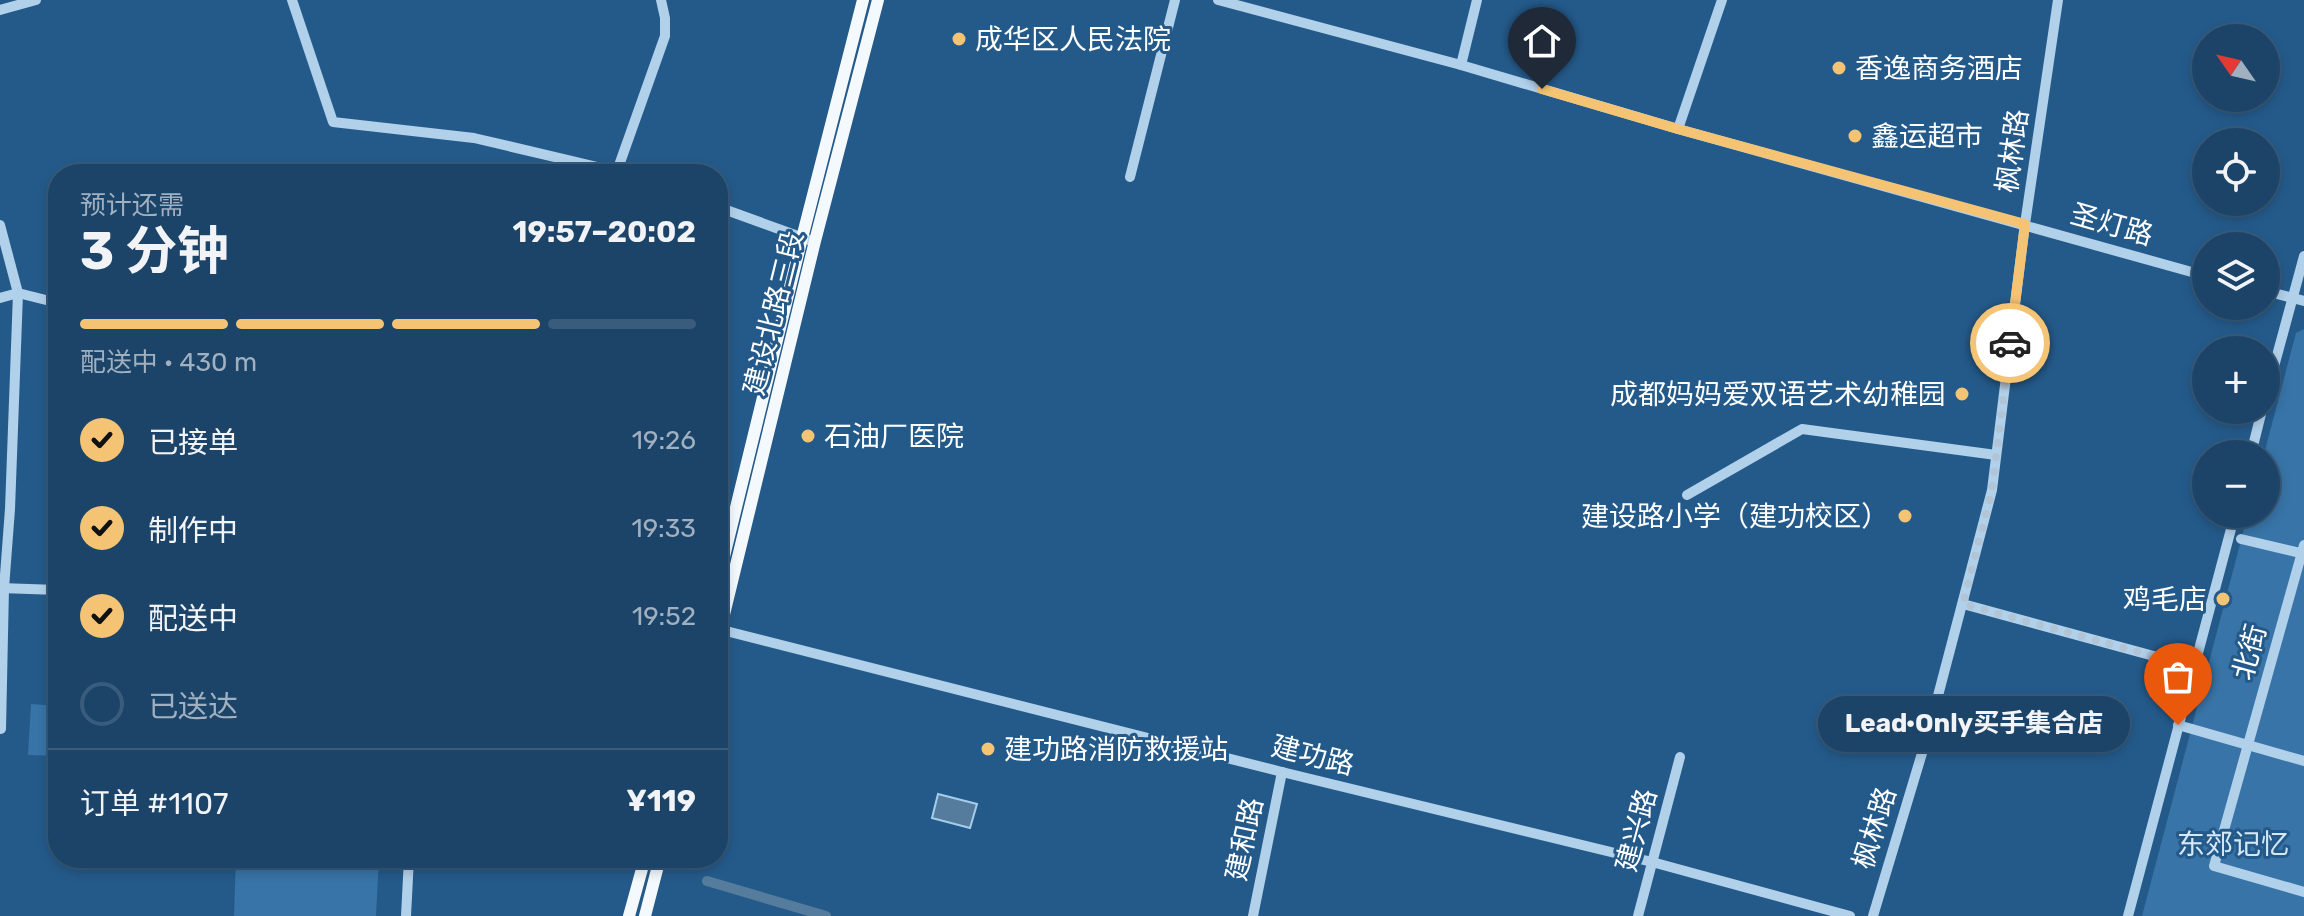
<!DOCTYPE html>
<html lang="zh">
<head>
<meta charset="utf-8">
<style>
  body { margin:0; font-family:Rubik,"Noto Sans SC",sans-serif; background:#284e71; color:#f1f3f6; height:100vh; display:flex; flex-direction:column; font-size:30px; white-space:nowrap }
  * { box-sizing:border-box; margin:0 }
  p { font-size:26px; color:#a0b0c0 }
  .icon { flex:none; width:44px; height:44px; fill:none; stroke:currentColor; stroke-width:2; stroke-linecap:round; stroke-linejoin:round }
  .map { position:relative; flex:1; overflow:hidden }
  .sheet { position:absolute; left:48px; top:164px; width:680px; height:704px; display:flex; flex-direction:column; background:#1b4468; border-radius:32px; box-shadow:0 4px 12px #0003,0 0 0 2px #395c7c }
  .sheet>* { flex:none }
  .needle { width:52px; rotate:304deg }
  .controls { position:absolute; left:2192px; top:24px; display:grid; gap:16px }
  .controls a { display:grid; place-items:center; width:88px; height:88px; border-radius:50%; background:#1b4468; box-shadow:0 4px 12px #0003,0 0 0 2px #395c7c; font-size:40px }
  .pin { position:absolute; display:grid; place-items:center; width:68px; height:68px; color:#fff; margin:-82px -34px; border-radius:50% 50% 50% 0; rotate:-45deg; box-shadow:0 0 8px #0007 }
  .pin .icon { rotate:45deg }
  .courier { position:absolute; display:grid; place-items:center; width:80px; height:80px; margin:-40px; border:6px solid #f5c374; border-radius:50%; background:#fff; color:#222; box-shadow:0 2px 10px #0007 }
  .bubble { position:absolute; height:56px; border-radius:28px; background:#1b4468; box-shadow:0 4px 12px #0003,0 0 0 2px #395c7c; font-size:26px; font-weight:700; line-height:56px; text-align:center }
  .summary em { font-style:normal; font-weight:700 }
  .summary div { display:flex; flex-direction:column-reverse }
  .summary { display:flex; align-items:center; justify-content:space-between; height:136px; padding:0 32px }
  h1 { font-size:52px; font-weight:700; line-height:60px }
  .bar { display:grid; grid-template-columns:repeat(4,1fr); gap:12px 8px; align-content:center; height:96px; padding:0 32px }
  .bar i { height:10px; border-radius:6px; background:#395c7c }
  .bar .current { background:#f5c374 }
  .bar p { grid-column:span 4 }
  .line { display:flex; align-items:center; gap:20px; padding:0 32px; border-top:2px solid #395c7c }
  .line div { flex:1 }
  ol { padding:0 32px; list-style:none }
  li { display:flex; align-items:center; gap:24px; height:88px }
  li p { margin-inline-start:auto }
  li .icon { padding:8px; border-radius:50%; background:#f5c374; color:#111; stroke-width:4 }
  li:last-child { color:#a0b0c0 }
  li i { width:44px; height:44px; border:4px solid #395c7c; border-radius:50% }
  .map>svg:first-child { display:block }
  .green { fill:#3874a7 }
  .water { fill:#567c9d; stroke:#a5cceb; stroke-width:2 }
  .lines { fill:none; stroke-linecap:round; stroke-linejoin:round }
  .canal { stroke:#567c9d; stroke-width:10 }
  .minor { stroke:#b1d0ea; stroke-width:10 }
  .major { stroke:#f4f9fe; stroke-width:12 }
  .done { stroke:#b2c5d6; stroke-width:8; stroke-dasharray:0 14.4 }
  .route { stroke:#f5c374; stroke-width:10 }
  .poi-dot { fill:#f5c374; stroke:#245a8a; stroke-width:3 }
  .labels { text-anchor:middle; stroke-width:6; stroke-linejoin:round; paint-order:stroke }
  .poi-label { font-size:28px; fill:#fff; stroke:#245a8a; text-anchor:start }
  .street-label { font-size:28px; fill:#fff; stroke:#245a8a }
  .park-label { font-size:28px; fill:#d5e8f8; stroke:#245a8a }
</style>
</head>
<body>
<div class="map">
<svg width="2304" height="916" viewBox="0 0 2304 916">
  <rect width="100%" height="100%" fill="#245a8a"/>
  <g class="green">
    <path d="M2304 329V916H2142L2248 514H2266V454H2264L2296 333Z"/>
    <path d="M31 704 58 706V756L28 755Z"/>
    <path d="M119 858H224L223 867 119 865Z"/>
    <path d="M236 858H379L376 916H234Z"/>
  </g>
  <path class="water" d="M938 794 977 804 970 828 932 818Z"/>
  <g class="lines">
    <path class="canal" d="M707 881 826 916"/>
    <g class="minor">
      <path d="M292 0 333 122 474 138 627 174"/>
      <path d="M1218 0 1461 65 1678 129 2206 276"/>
      <path d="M0 10 36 0"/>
      <path d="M1461 65 1477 0"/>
      <path d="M1678 129 1722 0"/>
      <path d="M617 171 665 36V18L661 0"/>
      <path d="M1130 177 1175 0"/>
      <path d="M718 207 809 240"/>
      <path d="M0 225 18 293 10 509 4 588 1 729"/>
      <path d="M2266 291 2304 301"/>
      <path d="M0 298 18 293 58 303"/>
      <path d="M2266 396 2304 256"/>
      <path d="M2251 454 2262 410"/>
      <path d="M1687 495 1802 429 1996 455"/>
      <path d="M2241 539 2304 554"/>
      <path d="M2304 545 2214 866 2304 892"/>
      <path d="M0 588 58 590"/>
      <path d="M1963 604 2194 667"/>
      <path d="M718 629 1282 772 1652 862 1850 916"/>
      <path d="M2178 725 2304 761"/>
      <path d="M406 916 409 858"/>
      <path d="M1253 916 1282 772"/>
      <path d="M1638 916 1680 757"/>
      <path d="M1873 916 1929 730 1992 490 2025 224 2058 0"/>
      <path d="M2128 916 2235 514"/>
    </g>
    <g class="major">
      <path d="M718 581 802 238 863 0"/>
      <path d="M718 639 815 241 878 0"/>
      <path d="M629 916 645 858"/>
      <path d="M645 916 660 858"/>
    </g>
  </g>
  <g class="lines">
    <path class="done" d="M2010 343 1992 490 1963 604 2194 667 2178 725"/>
    <path class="route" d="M1542 89 1678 129 2025 224 2010 343"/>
  </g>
  <g class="poi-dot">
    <circle cx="959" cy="39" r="8"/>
    <circle cx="1839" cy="68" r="8"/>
    <circle cx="1855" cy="136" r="8"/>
    <circle cx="1962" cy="394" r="8"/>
    <circle cx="808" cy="436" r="8"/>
    <circle cx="1905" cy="516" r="8"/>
    <circle cx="2223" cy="599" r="8"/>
    <circle cx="988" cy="749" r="8"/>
  </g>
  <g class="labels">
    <g class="poi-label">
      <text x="975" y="49">成华区人民法院</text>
      <text x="1855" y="78">香逸商务酒店</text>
      <text x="1871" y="146">鑫运超市</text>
      <text x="1946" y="404" text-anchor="end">成都妈妈爱双语艺术幼稚园</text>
      <text x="824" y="446">石油厂医院</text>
      <text x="1889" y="526" text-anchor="end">建设路小学（建功校区）</text>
      <text x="2207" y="609" text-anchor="end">鸡毛店</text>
      <text x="1004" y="759">建功路消防救援站</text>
    </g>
    <g class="street-label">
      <text transform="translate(2012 151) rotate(-82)" y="10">枫林路</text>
      <text transform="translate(2112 224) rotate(16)" y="10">圣灯路</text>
      <text transform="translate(773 313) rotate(-76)" y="10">建设北路三段</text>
      <text transform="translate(2249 652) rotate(-74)" y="10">北街</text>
      <text transform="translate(1313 755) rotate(14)" y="10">建功路</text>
      <text transform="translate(1874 828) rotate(-73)" y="10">枫林路</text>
      <text transform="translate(1636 830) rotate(-75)" y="10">建兴路</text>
      <text transform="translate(1244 839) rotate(-78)" y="10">建和路</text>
    </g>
    <g class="park-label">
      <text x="2233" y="854">东郊记忆</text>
    </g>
  </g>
</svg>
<div class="controls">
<a><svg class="needle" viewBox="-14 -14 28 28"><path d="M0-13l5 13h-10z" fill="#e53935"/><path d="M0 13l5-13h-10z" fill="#a0b0c0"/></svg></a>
<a><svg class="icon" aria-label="locate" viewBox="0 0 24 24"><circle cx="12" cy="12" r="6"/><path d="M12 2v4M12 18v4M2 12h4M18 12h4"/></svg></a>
<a><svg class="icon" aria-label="layers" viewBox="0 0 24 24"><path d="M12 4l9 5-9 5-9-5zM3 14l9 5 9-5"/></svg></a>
<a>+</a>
<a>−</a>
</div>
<div class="pin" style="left:2178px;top:725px;background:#ea580c"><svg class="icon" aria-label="bag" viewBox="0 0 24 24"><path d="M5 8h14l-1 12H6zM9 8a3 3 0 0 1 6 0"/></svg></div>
<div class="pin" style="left:1542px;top:89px;background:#1f2937"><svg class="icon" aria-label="home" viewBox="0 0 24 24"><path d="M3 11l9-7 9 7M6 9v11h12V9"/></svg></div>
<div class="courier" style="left:2010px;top:343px"><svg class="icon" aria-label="car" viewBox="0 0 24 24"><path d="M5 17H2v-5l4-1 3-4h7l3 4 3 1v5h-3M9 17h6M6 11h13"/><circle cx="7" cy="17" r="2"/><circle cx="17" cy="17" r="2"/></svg></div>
<div class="bubble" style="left:1818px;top:696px;width:312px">Lead·Only买手集合店</div>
<section class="sheet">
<div class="summary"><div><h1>3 分钟</h1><p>预计还需</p></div><em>19:57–20:02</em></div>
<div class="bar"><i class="current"></i><i class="current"></i><i class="current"></i><i></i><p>配送中 · 430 m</p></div>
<ol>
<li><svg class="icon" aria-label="check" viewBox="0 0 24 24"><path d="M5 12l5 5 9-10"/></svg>已接单<p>19:26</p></li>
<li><svg class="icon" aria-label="check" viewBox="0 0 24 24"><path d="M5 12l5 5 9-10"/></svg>制作中<p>19:33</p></li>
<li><svg class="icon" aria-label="check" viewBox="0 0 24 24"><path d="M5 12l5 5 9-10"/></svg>配送中<p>19:52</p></li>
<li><i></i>已送达</li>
</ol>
<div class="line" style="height:104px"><div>订单 #1107</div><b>¥119</b></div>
</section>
</div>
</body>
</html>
